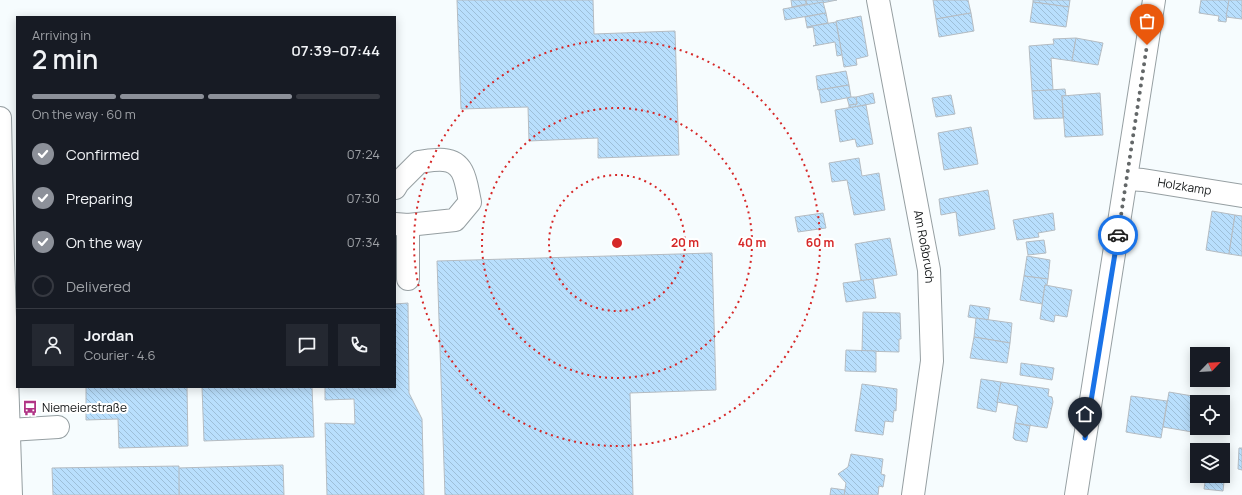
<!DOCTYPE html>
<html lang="en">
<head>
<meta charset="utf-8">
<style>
  body { margin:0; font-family:Manrope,sans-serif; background:#242831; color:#f1f3f6; height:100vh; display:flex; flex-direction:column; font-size:15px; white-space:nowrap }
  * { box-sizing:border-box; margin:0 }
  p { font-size:13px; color:#9ea1a6 }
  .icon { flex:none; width:22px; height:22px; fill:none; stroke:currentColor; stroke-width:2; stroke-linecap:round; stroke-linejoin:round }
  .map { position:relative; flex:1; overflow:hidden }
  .side { position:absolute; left:16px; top:16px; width:380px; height:372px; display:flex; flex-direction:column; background:#171b24; border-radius:0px; box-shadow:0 2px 10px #0003 }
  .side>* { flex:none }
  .needle { width:26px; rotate:65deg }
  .tools { position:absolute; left:1190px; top:347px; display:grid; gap:8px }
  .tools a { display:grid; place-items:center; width:40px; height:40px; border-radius:0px; background:#171b24; box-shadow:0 2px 10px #0003; font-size:20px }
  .pin { position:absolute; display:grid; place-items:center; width:34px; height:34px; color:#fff; margin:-41px -17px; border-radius:50% 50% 50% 0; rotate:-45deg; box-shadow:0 0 4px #0007 }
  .pin .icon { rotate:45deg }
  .courier { position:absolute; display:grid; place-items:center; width:40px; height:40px; margin:-20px; border:3px solid #1a73e8; border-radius:50%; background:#fff; color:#222; box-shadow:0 1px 5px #0007 }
  .overview em { font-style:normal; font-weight:600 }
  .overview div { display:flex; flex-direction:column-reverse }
  .overview { display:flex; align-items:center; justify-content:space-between; height:68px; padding:0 16px }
  h1 { font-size:26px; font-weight:600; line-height:30px }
  .bar { display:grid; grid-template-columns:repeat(4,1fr); gap:6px 4px; align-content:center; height:48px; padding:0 16px }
  .bar i { height:5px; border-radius:3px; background:#363941 }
  .bar .selected { background:#8c9099 }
  .bar p { grid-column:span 4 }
  .line { display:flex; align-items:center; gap:10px; padding:0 16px; border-top:1px solid #363941 }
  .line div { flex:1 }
  .round { display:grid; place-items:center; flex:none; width:42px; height:42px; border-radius:0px; background:#242831 }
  ol { padding:0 16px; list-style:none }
  li { display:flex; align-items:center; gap:12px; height:44px }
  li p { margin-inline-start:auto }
  li .icon { padding:4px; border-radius:50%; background:#8c9099; color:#fff; stroke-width:4 }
  li:last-child { color:#9ea1a6 }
  li i { width:22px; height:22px; border:2px solid #363941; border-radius:50% }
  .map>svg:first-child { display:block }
  .building { fill:url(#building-back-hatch); stroke:#b5bcc2 }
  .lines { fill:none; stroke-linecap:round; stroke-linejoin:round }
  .minor-casing { stroke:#969fa2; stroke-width:24 }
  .major-casing { stroke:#969fa2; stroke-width:24 }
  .minor { stroke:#fff; stroke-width:22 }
  .major { stroke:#fff; stroke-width:22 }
  .done { stroke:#636768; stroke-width:4; stroke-dasharray:0 7.2 }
  .route { stroke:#1a73e8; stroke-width:5 }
  .ring { fill:none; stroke:#d62828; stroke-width:2; stroke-dasharray:2 4 }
  .labels { text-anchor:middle; stroke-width:4; stroke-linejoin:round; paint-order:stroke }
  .street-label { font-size:12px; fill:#141718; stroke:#fff }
  .poi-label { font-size:12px; fill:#141718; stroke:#fff; text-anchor:start }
  .centre { fill:#d62828; stroke:#fff; stroke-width:2 }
  .ring-label { font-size:12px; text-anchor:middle; font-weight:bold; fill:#d62828; stroke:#fff; stroke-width:4; stroke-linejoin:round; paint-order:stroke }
</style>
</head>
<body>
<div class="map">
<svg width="1242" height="495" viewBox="0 0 1242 495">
  <defs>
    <pattern id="building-back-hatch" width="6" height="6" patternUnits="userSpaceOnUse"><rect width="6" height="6" fill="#b9dffd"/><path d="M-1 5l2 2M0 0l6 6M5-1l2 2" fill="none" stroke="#9ebfd8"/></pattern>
  </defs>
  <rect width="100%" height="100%" fill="#f6fcfe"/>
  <g class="building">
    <path d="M457 0H593L594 34 675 31 679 155 598 158V138L529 141 528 107 461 109Z"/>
    <path d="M791 0H806V4L792 7Z"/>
    <path d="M806 0H837L807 6Z"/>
    <path d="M933 0H968L971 13 936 19Z"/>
    <path d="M1033 0H1070L1069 7 1033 2Z"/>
    <path d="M1201 0H1229L1226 22 1218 21 1219 16 1199 13Z"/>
    <path d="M1229 0H1242V19L1226 17Z"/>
    <path d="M823 2 826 13 785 20 783 9Z"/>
    <path d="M1033 2 1069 7 1066 27 1030 22Z"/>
    <path d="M826 13 828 23 807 27 805 17Z"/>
    <path d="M971 13 974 31 939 37 936 19Z"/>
    <path d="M861 16 868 56 856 59 857 65 844 67 836 21Z"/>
    <path d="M836 22 842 55 837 56 835 42 813 46 816 45 813 27 807 28V27Z"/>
    <path d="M1076 38 1072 61 1051 58 1053 90 1032 91 1029 46 1054 44 1053 39Z"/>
    <path d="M1076 38 1103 43 1098 65 1072 61Z"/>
    <path d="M846 71 849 85 818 90 816 76Z"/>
    <path d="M849 85 851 97 821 103 819 90Z"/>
    <path d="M1065 89 1066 96H1062L1063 118 1034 119 1032 91Z"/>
    <path d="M873 93 875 103 849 108V105L857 104 856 97Z"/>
    <path d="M1100 93 1103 135 1065 137 1062 96Z"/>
    <path d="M951 95 955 114 936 117 932 98Z"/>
    <path d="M851 97H856L857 104 849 105 847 98Z"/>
    <path d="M866 105 873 144 857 147 855 139 840 142 835 110Z"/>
    <path d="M971 127 978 164 944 170 938 133Z"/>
    <path d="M859 158 862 176 879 173 885 210 854 215 847 180 832 182 829 163Z"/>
    <path d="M988 190 995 229 959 236 956 212 941 215 939 199Z"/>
    <path d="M1212 211 1235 215 1229 254 1206 250Z"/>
    <path d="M823 213 826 228 798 232 795 217Z"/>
    <path d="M1053 213 1055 230 1038 233 1039 237 1017 240 1013 220Z"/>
    <path d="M1235 215 1242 216V256L1229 254Z"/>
    <path d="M890 238 897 275 861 281 855 244Z"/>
    <path d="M1044 240 1046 253 1028 255 1026 242Z"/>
    <path d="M712 253 716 390 630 393 633 495H445L437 261Z"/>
    <path d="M1027 256 1050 260 1048 279 1024 276Z"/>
    <path d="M1024 276 1048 279 1047 285H1045L1042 304 1020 300Z"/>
    <path d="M873 279 876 298 846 302 843 283Z"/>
    <path d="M1045 285 1072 290 1067 317 1055 315 1054 322 1040 319Z"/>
    <path d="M408 303 409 393 422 419 424 495H327L325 423 355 424 354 399 325 400V387H395V304Z"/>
    <path d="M970 305 990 308 988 320 968 317Z"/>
    <path d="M863 312 900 313 901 339H899V352L862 351Z"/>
    <path d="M976 318 1012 323 1010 343 974 337Z"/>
    <path d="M974 337 1010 343 1007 363 970 358Z"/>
    <path d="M846 350 876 351V372L845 371Z"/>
    <path d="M1021 363 1054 368 1052 380 1020 375Z"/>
    <path d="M981 379 1001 382 996 412 977 408Z"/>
    <path d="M1001 382 1049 389 1048 396 1052 397 1053 402 1047 428 1015 423 1018 406 997 402Z"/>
    <path d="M862 384 897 389 896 411 894 410 893 422 885 421 883 435 855 431Z"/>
    <path d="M86 387H187L188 446 119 448 118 419 86 420Z"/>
    <path d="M202 387H312L314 437 204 441Z"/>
    <path d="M1169 392 1210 399V402H1197V428H1205L1204 434 1163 427Z"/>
    <path d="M1131 396 1167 401 1161 438 1126 432Z"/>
    <path d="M1015 423 1030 426 1027 442 1015 440 1013 438Z"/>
    <path d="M1239 448H1242V470L1238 469Z"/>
    <path d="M1223 451 1227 452 1223 491 1204 489 1206 476H1223Z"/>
    <path d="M851 454 883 459 881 474 885 475 883 487 879 486 878 495H844L846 483 838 474 848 467Z"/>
    <path d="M283 465 284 495H179L178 468Z"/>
    <path d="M179 466V495H53L52 468Z"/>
    <path d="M831 488 845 490 844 495H830Z"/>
  </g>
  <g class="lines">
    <g class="minor-casing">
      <g id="minor">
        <path id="s1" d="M878 0 929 270 932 361 913 495"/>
        <path d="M0 118 3 258 11 495"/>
        <path id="s2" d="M1127 179 1143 180 1242 196"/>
        <path d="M395 188 398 183 419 162C427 161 436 159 444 160 466 162 466 185 470 202L455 220 408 225 395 224"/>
        <path d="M408 225V279"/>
        <path d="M9 430 58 427"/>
      </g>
    </g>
    <g class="major-casing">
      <path id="major" d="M1076 495 1154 0"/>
    </g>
    <use href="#minor" class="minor"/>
    <use href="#major" class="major"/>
  </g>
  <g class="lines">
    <path class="done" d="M1118 235 1147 45"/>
    <path class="route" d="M1085 438 1118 235"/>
  </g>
  <g class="ring">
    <circle cx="617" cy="243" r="68"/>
    <circle cx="617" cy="243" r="135"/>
    <circle cx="617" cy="243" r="203"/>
  </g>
  <defs>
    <g id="bus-bare" transform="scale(1.2)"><path d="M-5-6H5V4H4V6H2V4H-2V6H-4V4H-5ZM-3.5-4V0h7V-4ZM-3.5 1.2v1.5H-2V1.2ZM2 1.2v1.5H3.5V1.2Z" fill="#b03486" stroke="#fff" stroke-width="2.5" paint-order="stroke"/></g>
  </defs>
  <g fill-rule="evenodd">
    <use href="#bus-bare" x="30" y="408"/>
  </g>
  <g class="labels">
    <g class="street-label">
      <text dy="4" stroke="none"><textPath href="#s2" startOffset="58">Holzkamp</textPath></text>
      <text dy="4" stroke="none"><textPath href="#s1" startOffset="251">Am Roßbruch</textPath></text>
    </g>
    <g class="poi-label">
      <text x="42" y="412">Niemeierstraße</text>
    </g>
  </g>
  <circle cx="617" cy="243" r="6" class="centre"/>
  <g class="ring-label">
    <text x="685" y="247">20 m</text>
    <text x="752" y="247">40 m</text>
    <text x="820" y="247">60 m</text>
  </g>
</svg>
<div class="tools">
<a><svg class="needle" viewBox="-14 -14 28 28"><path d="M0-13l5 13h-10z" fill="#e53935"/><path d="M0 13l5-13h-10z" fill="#9ea1a6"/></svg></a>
<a><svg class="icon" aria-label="locate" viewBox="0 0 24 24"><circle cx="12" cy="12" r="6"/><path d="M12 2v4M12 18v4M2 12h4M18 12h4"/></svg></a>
<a><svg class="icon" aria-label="layers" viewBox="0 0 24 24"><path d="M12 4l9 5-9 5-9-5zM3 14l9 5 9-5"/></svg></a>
</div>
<div class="pin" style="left:1147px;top:45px;background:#ea580c"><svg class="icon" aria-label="bag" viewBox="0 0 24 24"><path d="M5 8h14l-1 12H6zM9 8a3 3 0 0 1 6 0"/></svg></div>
<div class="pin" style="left:1085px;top:438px;background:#1f2937"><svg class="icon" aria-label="home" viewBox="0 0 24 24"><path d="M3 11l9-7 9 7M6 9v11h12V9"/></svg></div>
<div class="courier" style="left:1118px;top:235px"><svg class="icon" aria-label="car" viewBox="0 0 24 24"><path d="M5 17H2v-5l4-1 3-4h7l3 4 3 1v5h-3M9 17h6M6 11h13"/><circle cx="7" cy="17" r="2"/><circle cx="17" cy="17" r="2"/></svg></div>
<section class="side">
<div class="overview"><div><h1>2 min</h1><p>Arriving in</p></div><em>07:39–07:44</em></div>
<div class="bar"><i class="selected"></i><i class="selected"></i><i class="selected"></i><i></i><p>On the way · 60 m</p></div>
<ol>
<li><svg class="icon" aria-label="check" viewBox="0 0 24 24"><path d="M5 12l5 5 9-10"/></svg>Confirmed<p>07:24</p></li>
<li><svg class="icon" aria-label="check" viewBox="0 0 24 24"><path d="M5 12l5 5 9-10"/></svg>Preparing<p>07:30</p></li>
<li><svg class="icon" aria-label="check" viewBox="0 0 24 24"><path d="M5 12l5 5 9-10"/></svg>On the way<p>07:34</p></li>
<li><i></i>Delivered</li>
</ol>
<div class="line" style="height:72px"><a class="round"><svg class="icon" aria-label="person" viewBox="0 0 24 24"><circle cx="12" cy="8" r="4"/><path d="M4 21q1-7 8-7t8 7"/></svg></a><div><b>Jordan</b><p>Courier · 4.6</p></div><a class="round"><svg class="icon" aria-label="chat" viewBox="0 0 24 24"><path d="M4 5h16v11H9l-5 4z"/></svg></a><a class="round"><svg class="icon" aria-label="phone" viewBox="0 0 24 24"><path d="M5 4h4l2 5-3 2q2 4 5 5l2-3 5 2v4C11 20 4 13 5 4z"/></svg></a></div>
</section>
</div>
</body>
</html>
